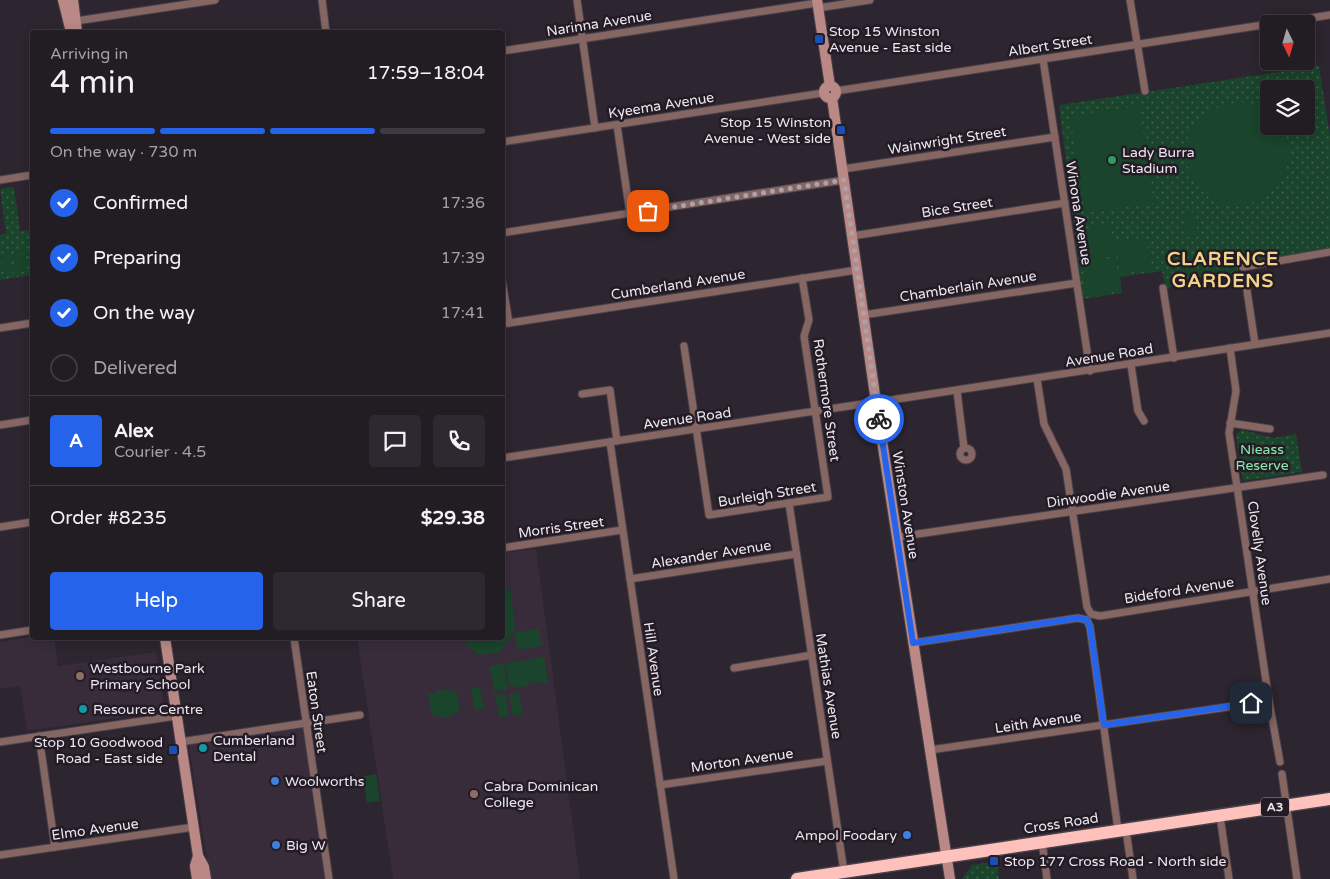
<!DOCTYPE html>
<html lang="en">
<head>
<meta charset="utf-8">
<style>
  body { margin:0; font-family:"Varela Round",sans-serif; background:#2e2930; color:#f1f3f6; height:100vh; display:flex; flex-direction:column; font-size:19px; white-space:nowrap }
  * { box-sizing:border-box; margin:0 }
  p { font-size:16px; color:#a2a1a6 }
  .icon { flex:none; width:28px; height:28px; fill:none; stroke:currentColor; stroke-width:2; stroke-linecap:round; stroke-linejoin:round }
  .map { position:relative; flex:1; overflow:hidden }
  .side { position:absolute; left:30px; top:30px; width:475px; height:610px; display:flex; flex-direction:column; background:#221c23; border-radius:5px; box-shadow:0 2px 12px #0003,0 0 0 1px #3f3a41 }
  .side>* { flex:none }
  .needle { width:32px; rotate:175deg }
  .tools { position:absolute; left:1260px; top:15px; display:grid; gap:10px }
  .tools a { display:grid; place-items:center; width:55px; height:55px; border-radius:5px; background:#221c23; box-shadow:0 2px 12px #0003,0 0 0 1px #3f3a41; font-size:25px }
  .pin { position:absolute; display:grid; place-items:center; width:42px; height:42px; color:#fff; margin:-21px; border-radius:10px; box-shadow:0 2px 8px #0006 }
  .courier { position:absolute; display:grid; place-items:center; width:50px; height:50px; margin:-25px; border:4px solid #2563eb; border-radius:50%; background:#fff; color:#222; box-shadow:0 1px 6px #0007 }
  .overview em { font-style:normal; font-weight:600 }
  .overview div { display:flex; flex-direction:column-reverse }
  .overview { display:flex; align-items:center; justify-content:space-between; height:85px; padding:0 20px }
  h1 { font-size:32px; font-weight:600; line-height:38px }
  .bar { display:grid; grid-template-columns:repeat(4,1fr); gap:8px 5px; align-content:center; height:60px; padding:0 20px }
  .bar i { height:6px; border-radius:4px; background:#3f3a41 }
  .bar .current { background:#2563eb }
  .bar p { grid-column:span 4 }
  .line { display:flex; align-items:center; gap:12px; padding:0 20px; border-top:1px solid #3f3a41 }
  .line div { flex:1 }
  .round { display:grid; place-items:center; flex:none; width:52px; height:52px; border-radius:5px; background:#2e2930 }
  ol { padding:0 20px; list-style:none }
  li { display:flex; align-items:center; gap:15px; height:55px }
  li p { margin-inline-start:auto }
  li .icon { padding:5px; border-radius:50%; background:#2563eb; color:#fff; stroke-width:4 }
  li:last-child { color:#a2a1a6 }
  li i { width:28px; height:28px; border:2px solid #3f3a41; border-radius:50% }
  .cta { display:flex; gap:10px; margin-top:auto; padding:10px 20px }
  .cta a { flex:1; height:58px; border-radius:5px; background:#2563eb; color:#fff; font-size:20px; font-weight:600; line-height:58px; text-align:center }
  .cta a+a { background:#2e2930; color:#f1f3f6 }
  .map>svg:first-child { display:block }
  .built { fill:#382c3b }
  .green { fill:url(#green-dots); fill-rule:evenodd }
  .pitch { fill:#1a442b }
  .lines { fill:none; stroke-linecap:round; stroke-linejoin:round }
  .street-casing { stroke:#48404a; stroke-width:9 }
  .secondary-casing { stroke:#48404a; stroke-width:12 }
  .highway-casing { stroke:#48404a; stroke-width:15 }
  .street { stroke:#856663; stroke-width:7 }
  .secondary { stroke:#ba8985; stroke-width:10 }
  .highway { stroke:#ffc1bb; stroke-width:12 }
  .done { stroke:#aaa3ab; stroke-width:5; stroke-dasharray:0 9 }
  .route { stroke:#2563eb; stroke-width:6 }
  .transit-dot { fill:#1a4fb4; stroke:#231b25; stroke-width:2 }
  .leisure-dot { fill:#2e9e5b; stroke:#231b25; stroke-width:2 }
  .education-dot { fill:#8d6e63; stroke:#231b25; stroke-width:2 }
  .culture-dot { fill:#0f9aa8; stroke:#231b25; stroke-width:2 }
  .shop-dot { fill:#3f7fe0; stroke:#231b25; stroke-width:2 }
  .labels { text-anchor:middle; stroke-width:5; stroke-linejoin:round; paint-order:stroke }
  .shield { fill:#231b25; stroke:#b0aab2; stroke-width:1 }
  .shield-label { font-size:12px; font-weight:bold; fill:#ede7ee }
  .street-label { font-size:14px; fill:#ede7ee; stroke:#231b25 }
  .poi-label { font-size:14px; fill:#ede7ee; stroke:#231b25; text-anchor:start }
  .park-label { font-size:14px; fill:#8ce7ac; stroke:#231b25 }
  .district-label { font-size:19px; font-weight:bold; letter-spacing:1px; fill:#f1d287; stroke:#231b25 }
</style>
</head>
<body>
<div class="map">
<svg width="1330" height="879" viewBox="0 0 1330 879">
  <defs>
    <pattern id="green-dots" width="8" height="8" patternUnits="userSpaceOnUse" patternTransform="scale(1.25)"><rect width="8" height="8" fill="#1a442b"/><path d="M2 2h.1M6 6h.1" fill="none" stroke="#3c5f4a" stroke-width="1.8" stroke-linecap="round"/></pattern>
  </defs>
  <rect width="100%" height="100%" fill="#2d252f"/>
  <g class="built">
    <path d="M536 549 580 879H393L357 638H502L503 553Z"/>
    <path d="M32 637 54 638 58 666 156 652 165 711 27 731 20 686 0 689V642Z"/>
    <path d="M297 726 303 728 325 879H210L189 746 192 743Z"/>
  </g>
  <g class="green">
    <path d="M1319 66 1330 136V252L1238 266 1239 277 1165 288 1162 271 1120 277 1122 293 1083 299 1059 105ZM1269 89H1306V126H1269Z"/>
    <path d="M14 187 20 231 32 230V275L0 280V235L6 233 0 189Z"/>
    <path d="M1242 430 1274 438 1296 434 1302 472 1243 481 1236 434Z"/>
    <path d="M997 861 999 879H962L972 865Z"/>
  </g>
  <g class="pitch">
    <path d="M1238 102 1254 104 1269 112V126H1281C1291 144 1292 163 1281 180 1274 192 1264 199 1251 203 1189 224 1149 115 1238 102Z"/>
    <path d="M1139 106 1154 203 1085 213 1070 116Z"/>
    <path d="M1195 212 1198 235 1186 237 1183 214Z"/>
    <path d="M1111 225 1115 256 1083 261 1078 230Z"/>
    <path d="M1146 237 1151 269 1120 274 1115 242Z"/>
    <path d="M24 250 27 271 17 273 14 252Z"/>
    <path d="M10 252 13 273 4 275 1 254Z"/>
    <path d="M1116 258 1120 291 1088 295 1083 263Z"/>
    <path d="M1278 444 1282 466 1272 467 1268 446Z"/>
    <path d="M1264 446 1268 468 1258 469 1254 448Z"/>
    <path d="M1251 448 1254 470 1244 472 1241 450Z"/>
    <path d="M503 583 511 593 515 629 500 652 478 655 459 638H502Z"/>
    <path d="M538 628 542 646 518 650 514 633Z"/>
    <path d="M544 656 548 682 534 684 532 670 533 682 528 683V686L514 688 513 686H509L506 664H510V662L523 660 524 661H530V659Z"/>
    <path d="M504 663 508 689 494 691 490 666Z"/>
    <path d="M480 687 484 709 474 710 471 688Z"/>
    <path d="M449 689 450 692 457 691 460 712 453 714V716L439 718V715L432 716 428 694 436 693V691Z"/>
    <path d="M519 692 523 714 513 716 509 694Z"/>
    <path d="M505 694 509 716 499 717 495 695Z"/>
    <path d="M376 774 380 801 367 803 363 776Z"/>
  </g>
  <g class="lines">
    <g class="street-casing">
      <g id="street">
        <path d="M322 0 326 32"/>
        <path d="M577 0 595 128"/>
        <path d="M1130 0 1145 91"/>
        <path d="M818 8 870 0"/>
        <path d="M76 21 215 0"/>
        <path d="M1273 24 1330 15"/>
        <path d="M502 51 817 3"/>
        <path d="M1043 59 1090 371"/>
        <path d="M836 91 1269 24"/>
        <path d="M617 125 630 214"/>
        <path d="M502 142 823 93"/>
        <path d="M843 169 1055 137"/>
        <path d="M0 180 32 175"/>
        <path d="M502 233 844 180"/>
        <path d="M852 236 1065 203"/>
        <path d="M1243 267 1330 252"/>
        <path d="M1245 277 1255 344"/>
        <path d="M502 280 509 323"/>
        <path d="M1163 288 1174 358"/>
        <path d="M863 315 1077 283"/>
        <path d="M502 324 857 270"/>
        <path d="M0 328 32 323"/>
        <path d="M684 346 709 515 828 497 804 336 809 320 802 278"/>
        <path d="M1230 348 1236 391 1229 433 1269 701 1280 762"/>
        <path d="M1131 365 1138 411 1144 421"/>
        <path d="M1037 379 1044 424 1066 469 1087 607 1091 614 1100 616 1330 579"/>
        <path d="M957 391 964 448"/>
        <path d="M582 394 610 390 617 441"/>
        <path d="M891 400 1330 333"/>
        <path d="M1230 423 1270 429"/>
        <path d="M0 425 32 420"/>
        <path d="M610 442 674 879"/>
        <circle cx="966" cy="454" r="6"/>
        <path d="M502 458 876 402"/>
        <path d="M789 503 844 872"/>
        <path d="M0 527 32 522"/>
        <path d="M897 537 1323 475"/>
        <path d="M502 548 622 530"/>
        <path d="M630 579 796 554"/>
        <path d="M0 635 32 630"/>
        <path d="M294 638 329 879"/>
        <path d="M913 643 1078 618 1087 620 1090 627 1118 830"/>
        <path d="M734 668 812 655"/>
        <path d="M39 736 55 847"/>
        <path d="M0 742 176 716"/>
        <path d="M180 742 360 715"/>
        <path d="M930 750 1269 701"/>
        <path d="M1282 774 1297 879"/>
        <path d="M660 785 827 761"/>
        <path d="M1221 823 1229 879"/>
        <path d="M1127 837 1133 879"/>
        <path d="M1043 849 1047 879"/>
        <path d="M0 855 194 827"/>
      </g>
    </g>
    <g class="secondary-casing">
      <g id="secondary">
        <path d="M63 0 71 32"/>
        <path d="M73 0 77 32"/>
        <path d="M817 0 830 86"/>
        <circle cx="830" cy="92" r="6"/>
        <path d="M832 98 876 402 950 879"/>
        <path d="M165 638 198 856 204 867 206 879"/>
        <path d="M197 879 195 866 198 856"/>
      </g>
    </g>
    <g class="highway-casing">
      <path id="highway" d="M797 879 1330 799"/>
    </g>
    <use href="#street" class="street"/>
    <use href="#secondary" class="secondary"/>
    <use href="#highway" class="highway"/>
  </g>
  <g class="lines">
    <path class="done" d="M648 211 844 180 879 419"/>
    <path class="route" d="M879 419 913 643 1078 618 1087 620 1090 627 1104 725 1251 703"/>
  </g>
  <g class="transit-dot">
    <rect x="814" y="34" width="10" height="10" rx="2.5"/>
    <rect x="836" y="125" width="10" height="10" rx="2.5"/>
    <rect x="168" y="745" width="10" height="10" rx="2.5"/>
    <rect x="989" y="856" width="10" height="10" rx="2.5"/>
  </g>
  <circle class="leisure-dot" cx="1112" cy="160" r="5"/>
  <g class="education-dot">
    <circle cx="80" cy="676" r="5"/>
    <circle cx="474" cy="794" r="5"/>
  </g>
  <g class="culture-dot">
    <circle cx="83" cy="709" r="5"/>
    <circle cx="203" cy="748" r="5"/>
  </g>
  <g class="shop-dot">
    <circle cx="275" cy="781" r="5"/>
    <circle cx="907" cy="835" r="5"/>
    <circle cx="276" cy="845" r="5"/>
  </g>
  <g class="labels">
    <rect class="shield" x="1261" y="797.5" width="28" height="19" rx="4"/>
    <g class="shield-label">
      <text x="1275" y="811">A3</text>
    </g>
    <g class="street-label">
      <text transform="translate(599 23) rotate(-9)" y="5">Narinna Avenue</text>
      <text transform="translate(1050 45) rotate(-9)" y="5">Albert Street</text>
      <text transform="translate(661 105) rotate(-9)" y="5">Kyeema Avenue</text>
      <text transform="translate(947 140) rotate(-9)" y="5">Wainwright Street</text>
      <text transform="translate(957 207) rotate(-9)" y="5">Bice Street</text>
      <text transform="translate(1079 213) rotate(81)" y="5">Winona Avenue</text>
      <text transform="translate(678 284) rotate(-9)" y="5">Cumberland Avenue</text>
      <text transform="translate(968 286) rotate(-9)" y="5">Chamberlain Avenue</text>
      <text transform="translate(1109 355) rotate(-9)" y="5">Avenue Road</text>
      <text transform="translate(827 400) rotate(82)" y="5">Rothermore Street</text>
      <text transform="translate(687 418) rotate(-8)" y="5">Avenue Road</text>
      <text transform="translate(767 494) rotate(-9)" y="5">Burleigh Street</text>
      <text transform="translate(1108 494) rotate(-8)" y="5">Dinwoodie Avenue</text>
      <text transform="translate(906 505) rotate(81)" y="5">Winston Avenue</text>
      <text transform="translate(561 527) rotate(-8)" y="5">Morris Street</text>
      <text transform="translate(1260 553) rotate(82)" y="5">Clovelly Avenue</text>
      <text transform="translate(711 554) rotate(-9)" y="5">Alexander Avenue</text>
      <text transform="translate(1179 590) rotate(-9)" y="5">Bideford Avenue</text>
      <text transform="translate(654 659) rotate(82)" y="5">Hill Avenue</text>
      <text transform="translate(829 686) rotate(81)" y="5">Mathias Avenue</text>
      <text transform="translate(317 712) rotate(82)" y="5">Eaton Street</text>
      <text transform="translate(1038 722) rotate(-8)" y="5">Leith Avenue</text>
      <text transform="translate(742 760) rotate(-8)" y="5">Morton Avenue</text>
      <text transform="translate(1061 823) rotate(-9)" y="5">Cross Road</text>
      <text transform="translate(95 829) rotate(-8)" y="5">Elmo Avenue</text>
    </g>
    <g class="poi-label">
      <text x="829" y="36">Stop 15 Winston<tspan x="829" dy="16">Avenue - East side</tspan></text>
      <text x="831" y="127" text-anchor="end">Stop 15 Winston<tspan x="831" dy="16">Avenue - West side</tspan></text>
      <text x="1122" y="157">Lady Burra<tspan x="1122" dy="16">Stadium</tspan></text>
      <text x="90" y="673">Westbourne Park<tspan x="90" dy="16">Primary School</tspan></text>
      <text x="93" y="714">Resource Centre</text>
      <text x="213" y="745">Cumberland<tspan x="213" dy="16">Dental</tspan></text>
      <text x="163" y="747" text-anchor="end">Stop 10 Goodwood<tspan x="163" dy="16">Road - East side</tspan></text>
      <text x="285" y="786">Woolworths</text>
      <text x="484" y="791">Cabra Dominican<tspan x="484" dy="16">College</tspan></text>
      <text x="897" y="840" text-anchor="end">Ampol Foodary</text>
      <text x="286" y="850">Big W</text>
      <text x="1004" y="866">Stop 177 Cross Road - North side</text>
    </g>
    <g class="park-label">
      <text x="1262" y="454">Nieass<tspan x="1262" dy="16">Reserve</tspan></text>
    </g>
    <g class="district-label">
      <text x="1223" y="265">CLARENCE<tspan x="1223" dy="22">GARDENS</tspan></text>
    </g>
  </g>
</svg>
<div class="tools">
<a><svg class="needle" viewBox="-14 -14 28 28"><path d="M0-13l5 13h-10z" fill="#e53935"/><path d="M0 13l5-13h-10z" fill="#a2a1a6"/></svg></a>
<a><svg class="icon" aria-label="layers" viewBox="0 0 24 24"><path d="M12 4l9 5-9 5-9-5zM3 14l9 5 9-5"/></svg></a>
</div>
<div class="pin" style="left:648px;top:211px;background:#ea580c"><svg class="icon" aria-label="bag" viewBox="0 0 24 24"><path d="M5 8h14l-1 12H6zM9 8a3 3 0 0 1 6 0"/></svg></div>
<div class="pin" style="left:1251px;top:703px;background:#1f2937"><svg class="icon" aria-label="home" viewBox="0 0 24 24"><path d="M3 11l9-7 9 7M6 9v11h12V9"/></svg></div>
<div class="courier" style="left:879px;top:419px"><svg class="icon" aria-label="bike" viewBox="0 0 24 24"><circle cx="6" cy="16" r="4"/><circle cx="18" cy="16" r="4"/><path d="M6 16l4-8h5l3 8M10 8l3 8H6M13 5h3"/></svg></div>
<section class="side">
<div class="overview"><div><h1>4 min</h1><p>Arriving in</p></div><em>17:59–18:04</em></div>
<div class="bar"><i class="current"></i><i class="current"></i><i class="current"></i><i></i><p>On the way · 730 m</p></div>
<ol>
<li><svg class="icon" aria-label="check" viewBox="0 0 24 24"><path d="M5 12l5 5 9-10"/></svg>Confirmed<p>17:36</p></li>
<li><svg class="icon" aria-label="check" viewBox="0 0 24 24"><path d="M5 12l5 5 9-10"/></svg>Preparing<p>17:39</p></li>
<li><svg class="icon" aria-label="check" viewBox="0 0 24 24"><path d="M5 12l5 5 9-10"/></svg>On the way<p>17:41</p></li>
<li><i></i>Delivered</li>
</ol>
<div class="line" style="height:90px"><b class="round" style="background:#2563eb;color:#fff">A</b><div><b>Alex</b><p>Courier · 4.5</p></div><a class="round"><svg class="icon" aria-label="chat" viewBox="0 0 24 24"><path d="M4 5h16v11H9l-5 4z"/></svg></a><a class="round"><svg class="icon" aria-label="phone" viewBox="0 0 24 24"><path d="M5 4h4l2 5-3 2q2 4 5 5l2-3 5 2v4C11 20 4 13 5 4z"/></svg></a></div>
<div class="line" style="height:65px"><div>Order #8235</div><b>$29.38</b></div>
<div class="cta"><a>Help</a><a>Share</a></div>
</section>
</div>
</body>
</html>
